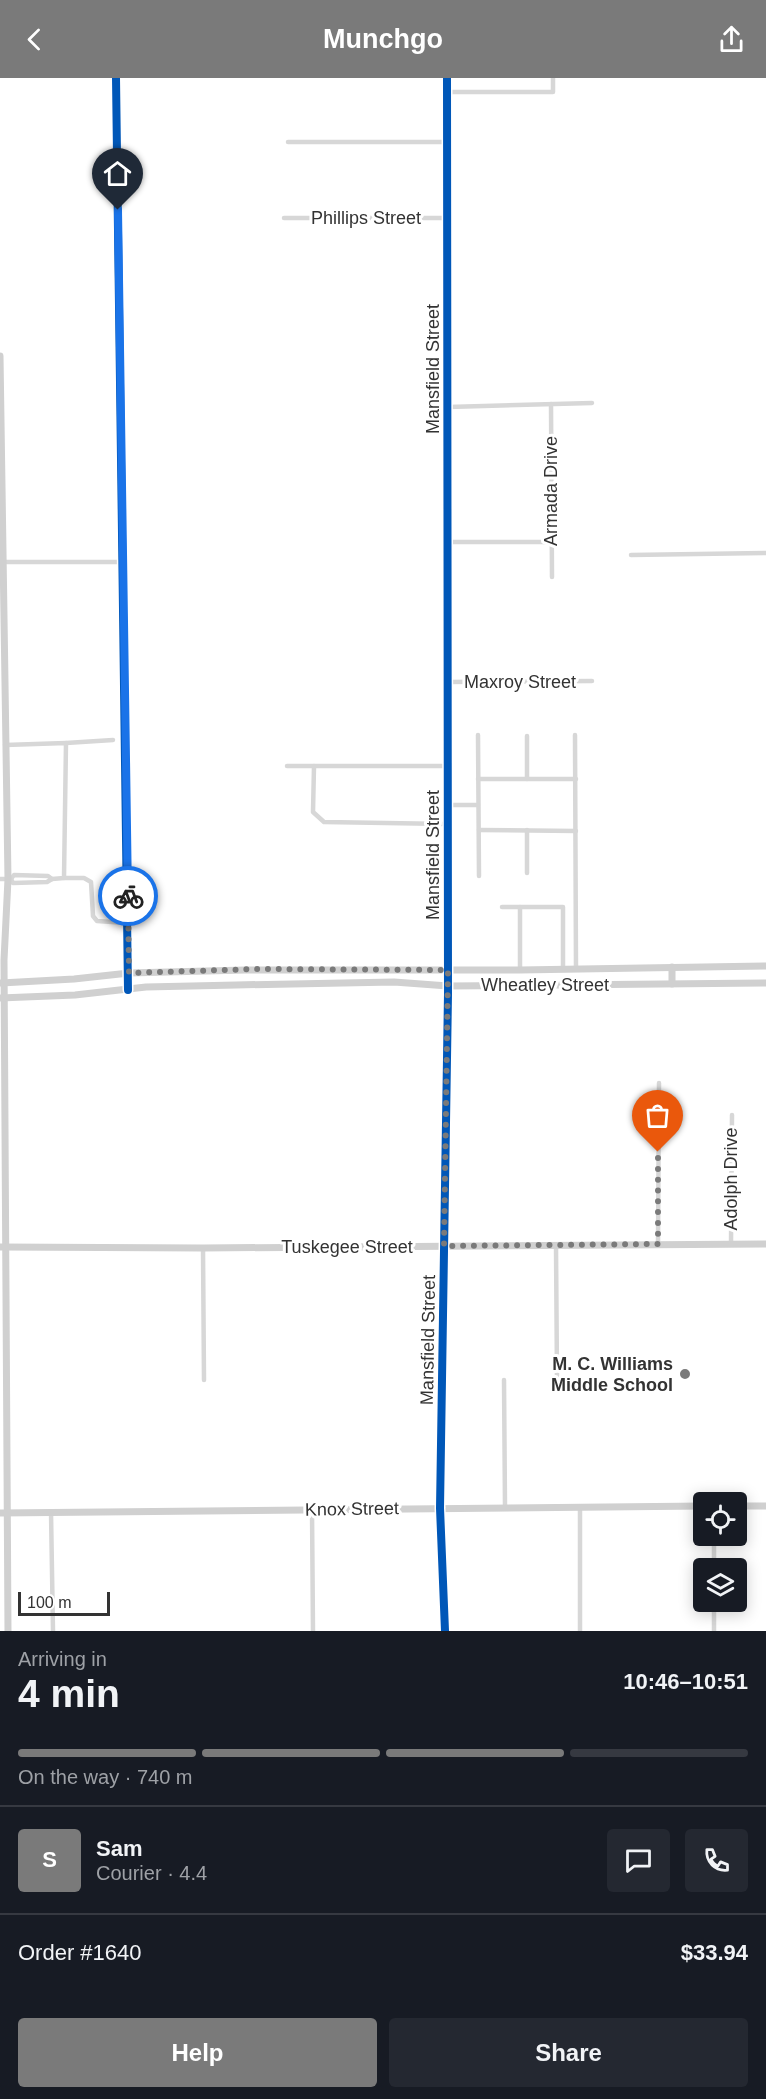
<!DOCTYPE html>
<html lang="en">
<head>
<meta charset="utf-8">
<style>
  body { margin:0; font-family:Helvetica,sans-serif; background:#242831; color:#f1f3f6; height:100vh; display:flex; flex-direction:column; font-size:22px; white-space:nowrap }
  * { box-sizing:border-box; margin:0 }
  p { font-size:20px; color:#9ea1a6 }
  .icon { flex:none; width:33px; height:33px; fill:none; stroke:currentColor; stroke-width:2; stroke-linecap:round; stroke-linejoin:round }
  .map { position:relative; height:1553px; overflow:hidden }
  .sheet { display:flex; flex-direction:column; background:#171b24; flex:1 }
  .sheet>* { flex:none }
  .fabs { position:absolute; left:693px; top:1414px; display:grid; gap:12px }
  .fabs a { display:grid; place-items:center; width:54px; height:54px; border-radius:6px; background:#171b24; box-shadow:0 3px 15px #0003; font-size:30px }
  .scale { position:absolute; left:18px; bottom:15px; width:92px; box-sizing:border-box; padding-left:6px; border:3px solid #333; border-top:0; font-size:16px; line-height:21px; white-space:nowrap; color:#333; -webkit-text-stroke:4px #fff; paint-order:stroke }
  .pin { position:absolute; display:grid; place-items:center; width:51px; height:51px; color:#fff; margin:-62px -26px; border-radius:50% 50% 50% 0; rotate:-45deg; box-shadow:0 0 6px #0007 }
  .pin .icon { rotate:45deg }
  .courier { position:absolute; display:grid; place-items:center; width:60px; height:60px; margin:-30px; border:4px solid #1a73e8; border-radius:50%; background:#fff; color:#222; box-shadow:0 2px 8px #0007 }
  .summary em { font-style:normal; font-weight:700 }
  .summary div { display:flex; flex-direction:column-reverse }
  .summary { display:flex; align-items:center; justify-content:space-between; height:102px; padding:0 18px }
  h1 { font-size:39px; font-weight:700; line-height:45px }
  .bar { display:grid; grid-template-columns:repeat(4,1fr); gap:9px 6px; align-content:center; height:72px; padding:0 18px }
  .bar i { height:8px; border-radius:4px; background:#363941 }
  .bar .active { background:#7a7a7a }
  .bar p { grid-column:span 4 }
  .line { display:flex; align-items:center; gap:15px; padding:0 18px; border-top:2px solid #363941 }
  .line div { flex:1 }
  .round { display:grid; place-items:center; flex:none; width:63px; height:63px; border-radius:6px; background:#242831 }
  .cta { display:flex; gap:12px; margin-top:auto; padding:12px 18px }
  .cta a { flex:1; height:69px; border-radius:6px; background:#7a7a7a; color:#fff; font-size:24px; font-weight:700; line-height:69px; text-align:center }
  .cta a+a { background:#242831; color:#f1f3f6 }
  header { display:flex; justify-content:space-between; align-items:center; height:78px; padding:0 18px; background:#7a7a7a; color:#fff; font-size:27px; font-weight:700 }
  .map>svg:first-child { display:block }
  .lines { fill:none; stroke-linecap:round; stroke-linejoin:round }
  .street { stroke:#d7d7d7; stroke-width:4.5 }
  .secondary { stroke:#d0d0d0; stroke-width:7 }
  .cycleway-casing { stroke:#fff; stroke-width:11 }
  .cycleway { stroke:#0057b8; stroke-width:8 }
  .done { stroke:#7a7a7a; stroke-width:6; stroke-dasharray:0 10.8 }
  .route { stroke:#1a73e8; stroke-width:8 }
  .poi-dot { fill:#7a7a7a; stroke:#fff; stroke-width:2 }
  .labels { text-anchor:middle; stroke-width:6; stroke-linejoin:round; paint-order:stroke }
  .street-label { font-size:18px; fill:#333; stroke:#fff }
  .poi-label { font-size:18px; font-weight:bold; fill:#333; stroke:#fff; text-anchor:end }
</style>
</head>
<body>
<header><svg class="icon" aria-label="back" viewBox="0 0 24 24"><path d="M15 5l-7 7 7 7"/></svg>Munchgo<svg class="icon" aria-label="share" viewBox="0 0 24 24"><path d="M12 15V3M7 8l5-5 5 5M5 13v7h14v-7"/></svg></header>
<div class="map">
<svg width="766" height="1553" viewBox="0 0 766 1553">
  <rect width="100%" height="100%" fill="#fff"/>
  <g class="lines">
    <g class="street">
      <path d="M447 14H553V0"/>
      <path d="M288 64H447"/>
      <path d="M284 140H447"/>
      <path d="M551 326 552 499"/>
      <path d="M448 329 592 325"/>
      <path d="M448 464H551"/>
      <path d="M631 477 766 475"/>
      <path d="M3 484H122"/>
      <path d="M447 604 592 603"/>
      <path d="M478 657 479 798"/>
      <path d="M575 657 576 891"/>
      <path d="M527 658V701"/>
      <path d="M66 665 113 662"/>
      <path d="M5 667 66 665 64 800 52 801 47 804 13 805 11 801"/>
      <path d="M287 688H447"/>
      <path d="M314 688 313 734 324 744 447 746"/>
      <path d="M478 701H576"/>
      <path d="M447 727H478"/>
      <path d="M479 752 576 753"/>
      <path d="M527 752V795"/>
      <path d="M64 800H84L91 804 93 838 97 843 127 845"/>
      <path d="M0 801H11L14 797 48 798 52 801"/>
      <path d="M502 829H563V891"/>
      <path d="M520 829V892"/>
      <path d="M658 1166 659 1005"/>
      <path d="M731 1166 732 1037"/>
      <path d="M556 1168 557 1300"/>
      <path d="M203 1170 204 1302"/>
      <path d="M504 1302 505 1429"/>
      <path d="M580 1429V1553"/>
      <path d="M312 1432 313 1553"/>
      <path d="M51 1434 53 1553"/>
      <path d="M714 1458V1491"/>
      <path d="M714 1524V1553"/>
    </g>
    <g class="secondary">
      <path d="M116 0 128 912"/>
      <path d="M0 278 8 801 4 882 8 1553"/>
      <path d="M672 889V906"/>
      <path d="M1 905 74 901 129 895 245 892H520L766 888"/>
      <path d="M0 920 75 917 146 909 236 907 394 904 448 908 766 905"/>
      <path d="M0 1169 203 1170 766 1166"/>
      <path d="M736 1428H766"/>
      <path d="M0 1435 704 1428"/>
      <path d="M445 1553 440 1430 448 916 447 0"/>
    </g>
    <g class="cycleway-casing">
      <g id="cycleway">
        <path d="M116 0 128 912"/>
        <path d="M445 1553 440 1430 448 916 447 0"/>
      </g>
    </g>
    <use href="#cycleway" class="cycleway"/>
  </g>
  <g class="lines">
    <path class="done" d="M128 818 129 895 257 891 448 892 444 1168 658 1166V1074"/>
    <path class="route" d="M118 132 128 818"/>
  </g>
  <circle class="poi-dot" cx="685" cy="1296" r="6"/>
  <g class="labels">
    <g class="street-label">
      <text x="366" y="146">Phillips Street</text>
      <text transform="translate(433 291) rotate(-90)" y="6">Mansfield Street</text>
      <text transform="translate(551 413) rotate(-90)" y="6">Armada Drive</text>
      <text x="520" y="610">Maxroy Street</text>
      <text transform="translate(433 777) rotate(-90)" y="6">Mansfield Street</text>
      <text x="545" y="913">Wheatley Street</text>
      <text transform="translate(731 1101) rotate(-90)" y="6">Adolph Drive</text>
      <text x="347" y="1175">Tuskegee Street</text>
      <text transform="translate(428 1262) rotate(-89)" y="6">Mansfield Street</text>
      <text transform="translate(352 1431) rotate(-1)" y="6">Knox Street</text>
    </g>
    <g class="poi-label">
      <text x="673" y="1292">M. C. Williams<tspan x="673" dy="21">Middle School</tspan></text>
    </g>
  </g>
</svg>
<div class="fabs">
<a><svg class="icon" aria-label="locate" viewBox="0 0 24 24"><circle cx="12" cy="12" r="6"/><path d="M12 2v4M12 18v4M2 12h4M18 12h4"/></svg></a>
<a><svg class="icon" aria-label="layers" viewBox="0 0 24 24"><path d="M12 4l9 5-9 5-9-5zM3 14l9 5 9-5"/></svg></a>
</div>
<div class="scale">100 m</div>
<div class="pin" style="left:658px;top:1074px;background:#ea580c"><svg class="icon" aria-label="bag" viewBox="0 0 24 24"><path d="M5 8h14l-1 12H6zM9 8a3 3 0 0 1 6 0"/></svg></div>
<div class="pin" style="left:118px;top:132px;background:#1f2937"><svg class="icon" aria-label="home" viewBox="0 0 24 24"><path d="M3 11l9-7 9 7M6 9v11h12V9"/></svg></div>
<div class="courier" style="left:128px;top:818px"><svg class="icon" aria-label="bike" viewBox="0 0 24 24"><circle cx="6" cy="16" r="4"/><circle cx="18" cy="16" r="4"/><path d="M6 16l4-8h5l3 8M10 8l3 8H6M13 5h3"/></svg></div>
</div>
<section class="sheet">
<div class="summary"><div><h1>4 min</h1><p>Arriving in</p></div><em>10:46–10:51</em></div>
<div class="bar"><i class="active"></i><i class="active"></i><i class="active"></i><i></i><p>On the way · 740 m</p></div>
<div class="line" style="height:108px"><b class="round" style="background:#7a7a7a;color:#fff">S</b><div><b>Sam</b><p>Courier · 4.4</p></div><a class="round"><svg class="icon" aria-label="chat" viewBox="0 0 24 24"><path d="M4 5h16v11H9l-5 4z"/></svg></a><a class="round"><svg class="icon" aria-label="phone" viewBox="0 0 24 24"><path d="M5 4h4l2 5-3 2q2 4 5 5l2-3 5 2v4C11 20 4 13 5 4z"/></svg></a></div>
<div class="line" style="height:78px"><div>Order #1640</div><b>$33.94</b></div>
<div class="cta"><a>Help</a><a>Share</a></div>
</section>
</body>
</html>
